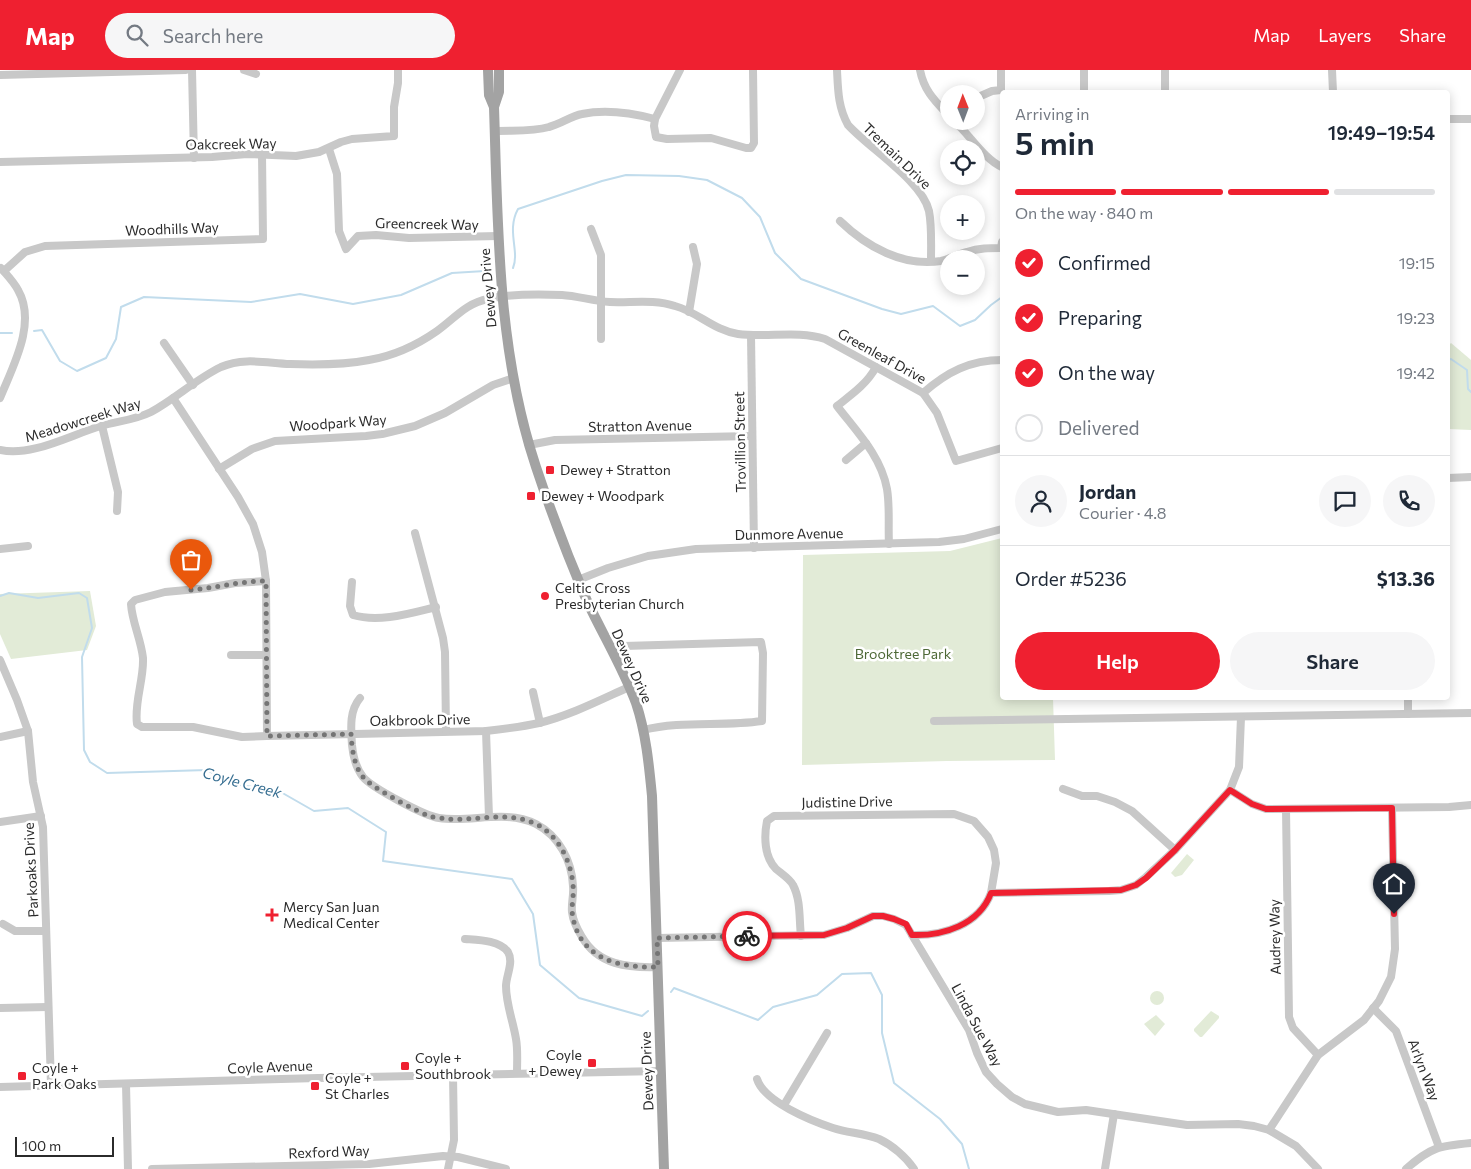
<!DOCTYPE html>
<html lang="en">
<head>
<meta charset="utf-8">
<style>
  body { margin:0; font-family:Commissioner,sans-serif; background:#f6f6f7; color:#1f2937; height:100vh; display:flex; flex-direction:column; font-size:19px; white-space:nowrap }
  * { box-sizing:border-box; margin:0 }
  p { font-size:16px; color:#747a83 }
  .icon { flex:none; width:28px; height:28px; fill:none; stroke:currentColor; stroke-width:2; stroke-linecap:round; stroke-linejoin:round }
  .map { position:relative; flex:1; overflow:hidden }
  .drawer { position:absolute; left:1000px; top:20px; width:450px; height:610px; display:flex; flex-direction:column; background:#fff; border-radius:5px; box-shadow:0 2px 12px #0003 }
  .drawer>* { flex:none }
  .needle { width:32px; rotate:359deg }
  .controls { position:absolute; left:940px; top:15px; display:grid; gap:10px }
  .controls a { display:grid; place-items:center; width:45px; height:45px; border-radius:50%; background:#fff; box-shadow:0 2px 12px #0003; font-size:25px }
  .scale { position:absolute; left:15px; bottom:12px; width:99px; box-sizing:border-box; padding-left:5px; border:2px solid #2b2b2b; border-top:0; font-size:14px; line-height:18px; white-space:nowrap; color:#2b2b2b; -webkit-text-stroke:4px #fff; paint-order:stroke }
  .pin { position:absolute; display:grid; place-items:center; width:42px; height:42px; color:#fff; margin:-51px -21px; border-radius:50% 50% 50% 0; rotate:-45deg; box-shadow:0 0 5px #0007 }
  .pin .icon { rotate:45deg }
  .courier { position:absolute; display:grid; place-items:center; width:50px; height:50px; margin:-25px; border:4px solid #ef2030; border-radius:50%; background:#fff; color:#222; box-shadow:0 1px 6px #0007 }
  .overview em { font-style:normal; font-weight:600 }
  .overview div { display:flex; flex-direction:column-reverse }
  .overview { display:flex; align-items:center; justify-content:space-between; height:85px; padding:0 15px }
  h1 { font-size:32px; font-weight:600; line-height:38px }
  .bar { display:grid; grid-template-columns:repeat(4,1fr); gap:8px 5px; align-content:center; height:60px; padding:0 15px }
  .bar i { height:6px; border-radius:4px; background:#e0e1e3 }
  .bar .active { background:#ef2030 }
  .bar p { grid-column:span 4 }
  .line { display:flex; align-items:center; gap:12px; padding:0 15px; border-top:1px solid #e0e1e3 }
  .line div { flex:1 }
  .round { display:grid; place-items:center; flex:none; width:52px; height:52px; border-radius:26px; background:#f6f6f7 }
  ol { padding:0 15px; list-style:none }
  li { display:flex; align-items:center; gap:15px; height:55px }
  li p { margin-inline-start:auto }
  li .icon { padding:5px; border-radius:50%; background:#ef2030; color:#fff; stroke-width:4 }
  li:last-child { color:#747a83 }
  li i { width:28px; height:28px; border:2px solid #e0e1e3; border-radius:50% }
  .action { display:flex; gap:10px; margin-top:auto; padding:10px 15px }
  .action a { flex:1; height:58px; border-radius:30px; background:#ef2030; color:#fff; font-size:20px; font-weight:600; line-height:58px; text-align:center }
  .action a+a { background:#f6f6f7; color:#1f2937 }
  header { display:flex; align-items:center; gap:30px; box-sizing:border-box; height:70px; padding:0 25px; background:#ef2030; color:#fff }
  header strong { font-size:24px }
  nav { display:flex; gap:28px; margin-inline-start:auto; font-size:18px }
  .search { width:350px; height:45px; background:#f6f6f7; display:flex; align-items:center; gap:12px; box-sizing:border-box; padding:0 18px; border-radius:28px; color:#747a83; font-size:19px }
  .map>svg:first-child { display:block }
  .green { fill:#e2ebd7 }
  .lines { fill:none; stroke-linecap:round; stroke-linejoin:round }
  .stream { stroke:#c1dcec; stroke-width:2 }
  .minor { stroke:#c8c8c8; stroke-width:8 }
  .major { stroke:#a3a3a3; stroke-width:10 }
  .done { stroke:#757575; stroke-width:5; stroke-dasharray:0 9 }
  .route { stroke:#ef2030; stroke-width:6 }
  .poi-dot { fill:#ef2030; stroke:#fff; stroke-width:2 }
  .labels { text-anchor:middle; stroke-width:5; stroke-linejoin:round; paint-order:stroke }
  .street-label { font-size:14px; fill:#2b2b2b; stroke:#fff }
  .poi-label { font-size:14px; fill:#2b2b2b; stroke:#fff; text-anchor:start }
  .park-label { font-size:14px; fill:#4e6937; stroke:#fff }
  .water-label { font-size:15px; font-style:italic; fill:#366e91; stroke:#fff }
</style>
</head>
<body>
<header>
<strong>Map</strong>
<div class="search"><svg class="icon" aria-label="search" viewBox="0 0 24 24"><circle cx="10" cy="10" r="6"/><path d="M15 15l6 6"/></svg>Search here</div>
<nav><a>Map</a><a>Layers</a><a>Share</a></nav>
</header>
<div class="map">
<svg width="1471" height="1099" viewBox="0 0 1471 1099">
  <rect width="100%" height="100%" fill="#fff"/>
  <g class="green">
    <path d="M1451 273 1471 290V360L1448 359V276Z"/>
    <path d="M1002 468V628H1053L1055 690 947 691 802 695 803 485 950 481Z"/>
    <path d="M90 521 96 556 87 580 11 589 0 564V524Z"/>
    <path d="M1187 784 1194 790 1182 805 1175 807 1171 803Z"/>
    <circle cx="1157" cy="928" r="7"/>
    <path d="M1211 941 1219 946V948L1202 967H1200L1194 961V959Z"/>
    <path d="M1156 945 1165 954 1155 966 1144 954Z"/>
  </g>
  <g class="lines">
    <g class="stream">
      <path d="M513 198C520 181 506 161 518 139L602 111 626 105 679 106 707 110 742 128 760 147 775 183 801 209 882 239 901 244 933 236 960 256 975 250 991 235 1002 227"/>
      <path d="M34 261 42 260 60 291 77 301 106 288 116 269 121 237 144 227 251 232 300 224 353 234 401 225 452 203 485 201"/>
      <path d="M0 263H12"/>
      <path d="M1448 290 1451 289 1467 300 1468 319 1471 322"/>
      <path d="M0 526 9 523 38 528 79 523 87 528 92 558 82 587 84 680 90 692 107 703 207 700 234 714 279 721 314 741 348 738 386 762 383 791 512 809 533 844 540 895 579 928 642 946 648 941"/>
      <path d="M671 922 674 918 758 950 773 937 817 925 842 904 871 903 882 925V963L894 1013 940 1049 962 1074 969 1099"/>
    </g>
    <g class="minor">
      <path d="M192 0 194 88"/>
      <path d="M244 0 256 4"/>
      <path d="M680 0 655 49 654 56 656 67 667 69 711 68 746 78H751L754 73 753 0"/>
      <path d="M837 0C838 20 838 37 848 55 870 79 922 111 929 141 932 157 931 175 931 191"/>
      <path d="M920 0C924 21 935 31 949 46"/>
      <path d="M1084 0V22"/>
      <path d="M1165 0V22"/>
      <path d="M1332 0 1333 22"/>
      <path d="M0 5 186 0"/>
      <path d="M976 28 992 21 1001 20V0"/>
      <path d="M1448 49H1471"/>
      <path d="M954 51C970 65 984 89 1002 97"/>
      <path d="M495 61C513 60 532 62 549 57 561 54 571 46 582 44 606 39 632 43 655 49"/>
      <path d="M329 79 337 104 339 161 346 179 358 166 376 165 409 168 498 166"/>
      <path d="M0 92 212 87 247 84 296 86 319 82 341 72 352 69 394 66V37L398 13V0"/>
      <path d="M840 151C867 177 903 197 941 191 950 189 958 184 967 182 979 178 989 178 1001 178L1002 172"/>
      <path d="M591 159 601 185V269"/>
      <path d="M4 201 25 182 45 176 263 169 262 84"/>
      <path d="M689 242 697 194 693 177"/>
      <path d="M751 265 754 478"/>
      <path d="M164 273 193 315"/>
      <path d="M876 297C867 314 851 325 837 336 857 362 881 386 887 419 890 437 888 456 889 474"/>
      <path d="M923 323C947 302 970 290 1002 290"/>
      <path d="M0 328C13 296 37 253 18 220 14 212 7 205 1 198"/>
      <path d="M173 328 238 427 253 454 262 482 266 511 267 666 486 661C504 659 522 657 539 653 571 645 600 630 629 617"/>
      <path d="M102 356 118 422 117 441"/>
      <path d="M529 375 555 370 752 366"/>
      <path d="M0 380C32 387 70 365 101 356 118 351 135 350 151 342 175 329 196 309 221 297 244 287 266 293 290 294 316 295 343 295 369 290 393 286 417 275 437 261 454 249 466 233 488 229 509 224 540 224 562 225 578 226 593 231 610 232 631 233 654 229 675 236 698 242 713 260 738 264 767 268 797 260 825 269L923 323 937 343 956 391 1002 378"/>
      <path d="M846 390 866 373"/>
      <path d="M219 399 252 379 275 371 366 366 382 364 415 356 445 343 493 315 514 308"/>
      <path d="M1448 408 1471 407"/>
      <path d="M415 463 443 568 445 582 446 661"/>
      <path d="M0 479 28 476"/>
      <path d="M578 510 608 498 648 486 696 479 939 472 964 469 1002 459"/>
      <path d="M266 511 235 513 208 518 165 522 135 530 131 534C132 552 141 569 143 588 144 610 134 632 137 654L142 657H193L242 667 267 666"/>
      <path d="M352 512 350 536 353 545C379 553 411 543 436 537"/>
      <path d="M610 578 624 576 761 572 763 583 762 651C722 657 682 650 643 660"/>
      <path d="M231 585H266"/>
      <path d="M0 590 17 630 28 661 33 712 43 757 51 1015"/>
      <path d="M533 622 540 653"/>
      <path d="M360 628C349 641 351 659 352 675 353 686 356 698 363 707 372 718 425 746 439 748 471 753 505 739 536 754 559 766 572 791 573 816 574 825 571 834 572 842 573 851 577 859 582 867 598 895 628 898 658 897"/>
      <path d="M1408 628V644"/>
      <path d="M934 651 1471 643"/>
      <path d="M486 661 489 747"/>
      <path d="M0 667 28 661"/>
      <path d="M1063 719 1082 726H1097L1115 732 1132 741 1175 780"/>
      <path d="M1230 720 1252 734 1266 739 1449 737 1471 735"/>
      <path d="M1286 739 1289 947 1293 958 1318 985"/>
      <path d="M0 752 41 746"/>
      <path d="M3 854 15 861H46"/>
      <path d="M912 865C943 866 979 855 991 823L1109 821 1121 820 1136 815 1146 807 1175 780 1230 720 1239 697 1241 647"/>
      <path d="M801 866C799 850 801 830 793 815 790 809 782 804 776 799 764 787 764 766 767 751L774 746 954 744 974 751 988 767 994 780 996 793 991 823"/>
      <path d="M657 868 824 865 847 858 873 846H883L894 849 906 855 969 960 977 983 986 1002 997 1014 1012 1027 1025 1034 1058 1042 1086 1040 1187 1055 1238 1054 1254 1056 1269 1060 1296 1076 1318 1099"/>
      <path d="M465 869C478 870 499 870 508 882 514 892 506 906 506 916 506 934 513 951 516 969 518 980 517 992 517 1003"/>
      <path d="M0 938 48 937"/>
      <path d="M1373 938 1396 961 1439 1077"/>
      <path d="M757 1009C764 1032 812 1051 833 1058 848 1063 864 1063 879 1069 892 1075 906 1087 914 1099"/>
      <path d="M126 1014 128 1099"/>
      <path d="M0 1017 318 1008 661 1001"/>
      <path d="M784 1035 827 963"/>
      <path d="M1269 1060 1318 985 1364 950 1379 931 1391 907 1395 879 1392 738"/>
      <path d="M152 1099 369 1094 443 1086 458 1087 506 1099"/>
      <path d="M448 1099 454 1070 453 1005"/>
      <path d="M1105 1099 1114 1044"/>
      <path d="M1406 1099C1431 1077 1439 1076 1471 1073"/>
    </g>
    <g class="major">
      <path d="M488 0 489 25 494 37"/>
      <path d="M499 0V22L494 37C498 158 497 280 536 397 551 442 568 487 587 531 603 565 623 598 636 633 646 663 649 695 652 726L664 1099"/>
    </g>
  </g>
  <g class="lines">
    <path class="done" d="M191 520C216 518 240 511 266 511L267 666 351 664C352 679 354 696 363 707 372 718 416 741 429 746 435 748 442 748 448 749 478 751 509 740 538 755 559 767 571 791 573 815 574 824 572 833 572 841 577 889 619 898 658 897L657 868 747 866"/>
    <path class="route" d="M747 866 824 865 847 858 873 846H883L894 849 906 854 912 865C943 866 979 855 991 823L1121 820 1136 815 1146 808 1175 780 1230 720 1252 734 1266 739 1392 738 1394 844"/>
  </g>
  <g class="poi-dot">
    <rect x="545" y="395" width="10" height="10" rx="2.5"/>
    <rect x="526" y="421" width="10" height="10" rx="2.5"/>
    <circle cx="545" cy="526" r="5"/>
    <path d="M269.5 837.5h5v5h5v5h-5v5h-5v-5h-5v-5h5z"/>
    <rect x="587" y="988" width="10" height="10" rx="2.5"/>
    <rect x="400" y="991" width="10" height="10" rx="2.5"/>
    <rect x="17" y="1001" width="10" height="10" rx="2.5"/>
    <rect x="310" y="1011" width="10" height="10" rx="2.5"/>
  </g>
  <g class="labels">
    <g class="street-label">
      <text transform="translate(231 74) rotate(-1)" y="5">Oakcreek Way</text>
      <text transform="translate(897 86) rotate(44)" y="5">Tremain Drive</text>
      <text transform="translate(427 154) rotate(1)" y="5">Greencreek Way</text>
      <text transform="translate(172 159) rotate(-2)" y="5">Woodhills Way</text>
      <text transform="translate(488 218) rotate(-95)" y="5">Dewey Drive</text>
      <text transform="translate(882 286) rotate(29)" y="5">Greenleaf Drive</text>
      <text transform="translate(83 350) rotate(-17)" y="5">Meadowcreek Way</text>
      <text transform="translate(338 353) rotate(-4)" y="5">Woodpark Way</text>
      <text transform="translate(640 356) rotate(-1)" y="5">Stratton Avenue</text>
      <text transform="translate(740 372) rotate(-91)" y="5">Trovillion Street</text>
      <text transform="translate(789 464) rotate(-1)" y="5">Dunmore Avenue</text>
      <text transform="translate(632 596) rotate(66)" y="5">Dewey Drive</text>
      <text transform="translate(420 650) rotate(-1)" y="5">Oakbrook Drive</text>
      <text transform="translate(847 732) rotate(-1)" y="5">Judistine Drive</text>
      <text transform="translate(31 800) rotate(-93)" y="5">Parkoaks Drive</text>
      <text transform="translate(1275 867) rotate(-91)" y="5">Audrey Way</text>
      <text transform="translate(977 955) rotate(62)" y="5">Linda Sue Way</text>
      <text transform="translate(270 997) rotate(-2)" y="5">Coyle Avenue</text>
      <text transform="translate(1424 1000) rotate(69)" y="5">Arlyn Way</text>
      <text transform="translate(647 1001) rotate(-92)" y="5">Dewey Drive</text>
      <text transform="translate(329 1082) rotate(-2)" y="5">Rexford Way</text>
    </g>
    <g class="poi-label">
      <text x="560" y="405">Dewey + Stratton</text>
      <text x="541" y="431">Dewey + Woodpark</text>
      <text x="555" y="523">Celtic Cross<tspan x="555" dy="16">Presbyterian Church</tspan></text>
      <text x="283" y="842">Mercy San Juan<tspan x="283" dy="16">Medical Center</tspan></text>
      <text x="582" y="990" text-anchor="end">Coyle<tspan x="582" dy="16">+ Dewey</tspan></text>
      <text x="415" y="993">Coyle +<tspan x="415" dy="16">Southbrook</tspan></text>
      <text x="32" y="1003">Coyle +<tspan x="32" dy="16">Park Oaks</tspan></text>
      <text x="325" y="1013">Coyle +<tspan x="325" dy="16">St Charles</tspan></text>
    </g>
    <g class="park-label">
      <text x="903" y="589">Brooktree Park</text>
    </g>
    <g class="water-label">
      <text transform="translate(242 713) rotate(15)" y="5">Coyle Creek</text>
    </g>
  </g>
</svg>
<div class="controls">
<a><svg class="needle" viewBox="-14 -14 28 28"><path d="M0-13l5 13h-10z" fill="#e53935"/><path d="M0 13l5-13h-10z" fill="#747a83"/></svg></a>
<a><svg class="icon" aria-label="locate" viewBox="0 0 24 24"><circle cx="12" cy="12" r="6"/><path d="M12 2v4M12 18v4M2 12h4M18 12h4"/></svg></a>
<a>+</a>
<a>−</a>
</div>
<div class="scale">100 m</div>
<div class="pin" style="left:191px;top:520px;background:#ea580c"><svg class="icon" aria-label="bag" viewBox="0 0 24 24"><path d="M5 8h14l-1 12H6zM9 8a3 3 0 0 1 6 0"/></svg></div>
<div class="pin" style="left:1394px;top:844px;background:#1f2937"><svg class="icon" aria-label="home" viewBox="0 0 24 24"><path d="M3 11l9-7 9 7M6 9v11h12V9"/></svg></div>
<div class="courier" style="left:747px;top:866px"><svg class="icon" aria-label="bike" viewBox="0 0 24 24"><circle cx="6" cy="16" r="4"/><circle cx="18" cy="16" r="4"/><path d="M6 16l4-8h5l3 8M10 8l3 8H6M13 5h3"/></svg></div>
<section class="drawer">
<div class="overview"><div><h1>5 min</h1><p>Arriving in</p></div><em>19:49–19:54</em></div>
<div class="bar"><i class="active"></i><i class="active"></i><i class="active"></i><i></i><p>On the way · 840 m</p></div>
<ol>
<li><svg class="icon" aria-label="check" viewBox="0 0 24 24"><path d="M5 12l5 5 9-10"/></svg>Confirmed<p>19:15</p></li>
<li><svg class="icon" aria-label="check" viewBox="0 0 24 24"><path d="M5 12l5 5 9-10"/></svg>Preparing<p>19:23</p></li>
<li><svg class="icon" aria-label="check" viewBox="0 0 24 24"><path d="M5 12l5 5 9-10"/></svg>On the way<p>19:42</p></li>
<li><i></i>Delivered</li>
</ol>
<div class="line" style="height:90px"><a class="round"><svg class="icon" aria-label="person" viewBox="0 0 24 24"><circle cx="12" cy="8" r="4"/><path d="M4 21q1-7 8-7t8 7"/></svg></a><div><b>Jordan</b><p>Courier · 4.8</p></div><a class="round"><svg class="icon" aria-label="chat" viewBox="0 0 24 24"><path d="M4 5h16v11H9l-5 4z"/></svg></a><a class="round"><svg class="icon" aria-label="phone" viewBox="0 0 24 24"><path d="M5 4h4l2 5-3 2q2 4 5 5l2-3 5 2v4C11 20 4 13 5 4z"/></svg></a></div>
<div class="line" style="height:65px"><div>Order #5236</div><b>$13.36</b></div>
<div class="action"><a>Help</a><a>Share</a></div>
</section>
</div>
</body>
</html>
